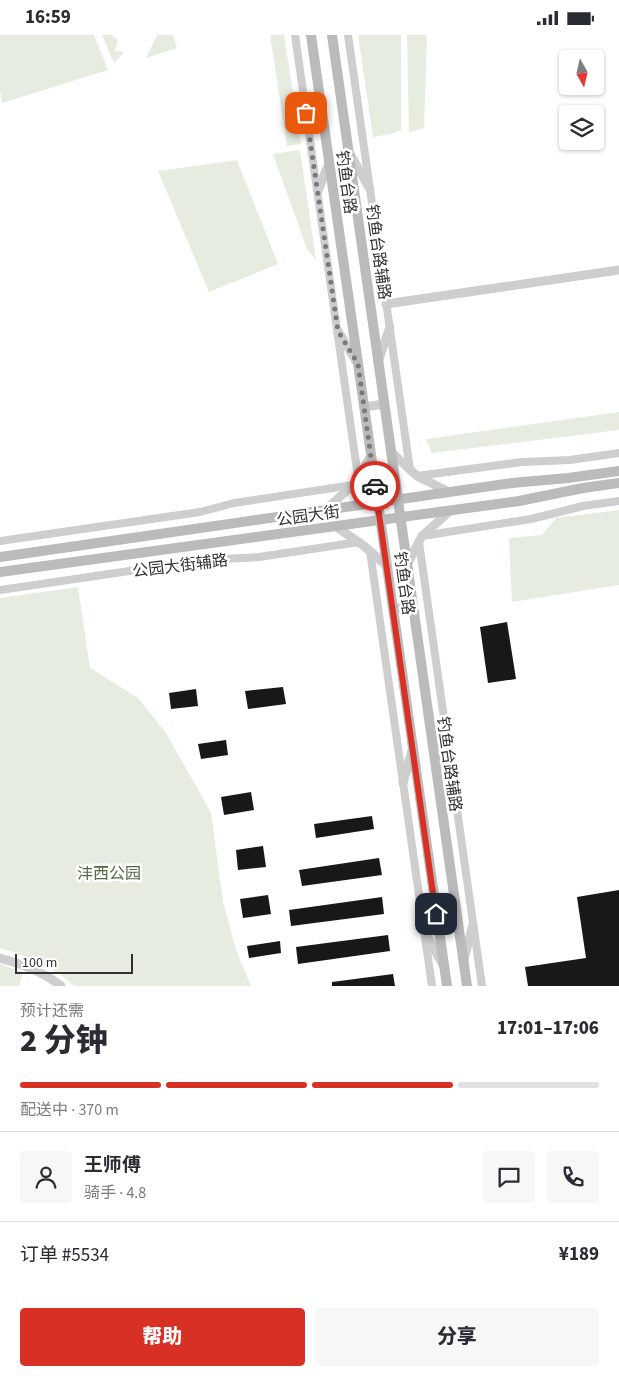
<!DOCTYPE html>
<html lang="zh">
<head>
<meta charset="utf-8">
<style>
  body { margin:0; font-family:"Source Sans 3","Noto Sans SC",sans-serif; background:#f7f7f7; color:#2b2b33; height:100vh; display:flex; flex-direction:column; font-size:19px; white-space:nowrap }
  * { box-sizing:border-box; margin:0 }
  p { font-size:16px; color:#7c7c81 }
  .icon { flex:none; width:28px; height:28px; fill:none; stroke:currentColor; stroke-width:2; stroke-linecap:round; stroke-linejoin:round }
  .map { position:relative; height:951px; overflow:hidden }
  .panel { display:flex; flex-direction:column; background:#fff; flex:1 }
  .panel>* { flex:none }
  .needle { width:32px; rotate:172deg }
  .tools { position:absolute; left:559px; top:15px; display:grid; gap:10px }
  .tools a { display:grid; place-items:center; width:45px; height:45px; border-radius:5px; background:#fff; box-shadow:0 1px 4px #0004; font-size:25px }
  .scale { position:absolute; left:15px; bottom:12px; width:118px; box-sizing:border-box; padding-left:5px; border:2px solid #313131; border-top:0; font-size:14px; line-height:18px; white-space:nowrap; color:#313131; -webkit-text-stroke:4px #fff; paint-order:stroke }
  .pin { position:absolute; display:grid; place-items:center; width:42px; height:42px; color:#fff; margin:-21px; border-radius:10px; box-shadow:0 2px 8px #0006 }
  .courier { position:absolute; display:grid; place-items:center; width:50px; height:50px; margin:-25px; border:4px solid #d93025; border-radius:50%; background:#fff; color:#222; box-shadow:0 1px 6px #0007 }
  .overview em { font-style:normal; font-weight:800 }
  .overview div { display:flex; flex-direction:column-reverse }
  .overview { display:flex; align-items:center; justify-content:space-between; height:85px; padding:0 20px }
  h1 { font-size:32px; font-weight:800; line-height:38px }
  .bar { display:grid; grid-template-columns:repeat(4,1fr); gap:8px 5px; align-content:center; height:60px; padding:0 20px }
  .bar i { height:6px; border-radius:4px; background:#e1e1e2 }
  .bar .selected { background:#d93025 }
  .bar p { grid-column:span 4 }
  .line { display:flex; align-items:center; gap:12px; padding:0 20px; border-top:1px solid #e1e1e2 }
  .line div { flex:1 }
  .round { display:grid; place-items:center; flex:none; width:52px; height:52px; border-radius:5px; background:#f7f7f7 }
  .cta { display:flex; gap:10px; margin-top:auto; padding:10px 20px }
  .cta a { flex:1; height:58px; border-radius:5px; background:#d93025; color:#fff; font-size:20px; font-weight:800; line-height:58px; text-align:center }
  .cta a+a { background:#f7f7f7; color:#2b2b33 }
  .status { display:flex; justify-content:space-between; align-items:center; height:35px; padding:0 25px; background:#fff; direction:ltr }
  .status svg { height:14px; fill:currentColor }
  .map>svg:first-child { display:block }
  .green { fill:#e6ede0 }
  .building { fill:#181818 }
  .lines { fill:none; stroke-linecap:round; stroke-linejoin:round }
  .minor { stroke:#cecece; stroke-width:8 }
  .tertiary { stroke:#cecece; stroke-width:9 }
  .secondary { stroke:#bbb; stroke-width:10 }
  .done { stroke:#797979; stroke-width:5; stroke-dasharray:0 9 }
  .route { stroke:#d93025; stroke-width:6 }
  .labels { text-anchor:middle; stroke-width:5; stroke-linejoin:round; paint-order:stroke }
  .street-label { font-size:16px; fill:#313131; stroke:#fff }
  .park-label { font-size:16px; fill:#536b40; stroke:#fff }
</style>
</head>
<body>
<div class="status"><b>16:59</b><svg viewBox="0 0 49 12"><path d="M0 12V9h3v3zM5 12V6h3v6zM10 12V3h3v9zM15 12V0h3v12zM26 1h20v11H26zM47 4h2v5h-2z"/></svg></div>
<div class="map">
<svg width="619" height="951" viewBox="0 0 619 951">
  <rect width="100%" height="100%" fill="#fff"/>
  <g class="green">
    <path d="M0 0H94L108 35 2 68 0 55Z"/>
    <path d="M102 0H112L118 5 115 16 124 17 114 28Z"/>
    <path d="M157 0H173L177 13 146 23Z"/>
    <path d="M270 0H284L301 109 287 111Z"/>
    <path d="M358 0H401V95L391 99 373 102Z"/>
    <path d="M407 0H427L424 93 409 97Z"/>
    <path d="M300 115 316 225 307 214 273 119Z"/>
    <path d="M237 125 278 229 209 257 158 136Z"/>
    <path d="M619 377V395L432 418 426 404Z"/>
    <path d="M619 475V550L512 567 509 503 542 500 556 483Z"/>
    <path d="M78 552 90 633 138 663 166 698 211 778 223 867 236 915 251 951H74L59 938 25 921 0 913V563Z"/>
    <path d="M0 929 23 937 19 951H0Z"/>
  </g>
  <g class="building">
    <path d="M507 587 516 644 488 648 480 592Z"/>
    <path d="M283 652 286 669 248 674 245 656Z"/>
    <path d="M196 654 198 671 171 674 169 658Z"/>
    <path d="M226 705 228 720 201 724 198 709Z"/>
    <path d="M251 757 254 775 224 780 221 762Z"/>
    <path d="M372 781 374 794 316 803 314 789Z"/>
    <path d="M263 811 266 832 238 835 236 815Z"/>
    <path d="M379 823 382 840 302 851 299 835Z"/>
    <path d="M619 855V951H528L525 932 586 923 577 862Z"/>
    <path d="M268 860 271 879 243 883 240 864Z"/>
    <path d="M382 862 384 879 291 891 289 875Z"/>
    <path d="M388 900 390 916 298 929 296 912Z"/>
    <path d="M280 906 281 918 249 923 247 911Z"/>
    <path d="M393 939 395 951H332V947Z"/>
  </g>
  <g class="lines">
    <g class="minor">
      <path d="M295 0 358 442"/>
      <path d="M348 0 410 435"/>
      <path d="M417 441 522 427 570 425 619 418"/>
      <path d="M422 501 531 484 583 471 619 466"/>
      <path d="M0 506 200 477 234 468 353 450"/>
      <path d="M419 507 482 951"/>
      <path d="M370 516 432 951"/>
      <path d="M0 555 204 525 259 522 359 507"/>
    </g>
    <g class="tertiary">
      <path d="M349 117 370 154"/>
      <path d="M318 156 329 128"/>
      <path d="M386 269 619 235"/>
      <path d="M338 296 357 328"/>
      <path d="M378 327 390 292"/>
      <path d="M364 372 384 369"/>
      <path d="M391 417 417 441 449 457"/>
      <path d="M324 476 353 450 371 421"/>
      <path d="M335 491 364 511 387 531"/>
      <path d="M407 530 422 501 450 476"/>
      <path d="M393 574 413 571"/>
      <path d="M433 709 452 739"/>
      <path d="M403 748 413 712"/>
      <path d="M424 895 443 930"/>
      <path d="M0 923C22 929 44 937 61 951"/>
      <path d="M464 924 473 890"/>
    </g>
    <g class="secondary">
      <path d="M311 0 447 951"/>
      <path d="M332 0 467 951"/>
      <path d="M0 522 512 448 568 443 619 436"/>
      <path d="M0 537 519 466 583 453 619 448"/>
    </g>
  </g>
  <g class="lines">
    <path class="done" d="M306 78 338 296 358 329 375 451"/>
    <path class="route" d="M375 451 436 879"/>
  </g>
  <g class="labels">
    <g class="street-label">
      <text transform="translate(347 147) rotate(82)" y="6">钓鱼台路</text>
      <text transform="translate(379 217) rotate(82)" y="6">钓鱼台路辅路</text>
      <text transform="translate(308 480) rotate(-8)" y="6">公园大街</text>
      <text transform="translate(180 530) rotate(-7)" y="6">公园大街辅路</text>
      <text transform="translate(405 548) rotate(82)" y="6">钓鱼台路</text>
      <text transform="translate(450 729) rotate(82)" y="6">钓鱼台路辅路</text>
    </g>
    <g class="park-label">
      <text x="109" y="844">沣西公园</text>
    </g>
  </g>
</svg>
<div class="tools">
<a><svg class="needle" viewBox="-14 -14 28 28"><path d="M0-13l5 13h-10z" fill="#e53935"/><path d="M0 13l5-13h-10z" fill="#7c7c81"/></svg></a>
<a><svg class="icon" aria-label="layers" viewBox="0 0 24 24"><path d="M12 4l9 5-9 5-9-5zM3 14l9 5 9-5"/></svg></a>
</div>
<div class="scale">100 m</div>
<div class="pin" style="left:306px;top:78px;background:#ea580c"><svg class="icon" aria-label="bag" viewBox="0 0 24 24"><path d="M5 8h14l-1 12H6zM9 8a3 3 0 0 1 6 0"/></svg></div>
<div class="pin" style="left:436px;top:879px;background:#1f2937"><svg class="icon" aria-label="home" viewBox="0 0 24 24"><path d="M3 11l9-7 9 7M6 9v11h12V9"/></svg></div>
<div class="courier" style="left:375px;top:451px"><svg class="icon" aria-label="car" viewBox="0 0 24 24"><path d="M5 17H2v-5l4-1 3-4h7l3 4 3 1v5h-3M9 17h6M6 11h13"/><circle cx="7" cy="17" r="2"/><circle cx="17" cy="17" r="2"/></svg></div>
</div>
<section class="panel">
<div class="overview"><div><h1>2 分钟</h1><p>预计还需</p></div><em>17:01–17:06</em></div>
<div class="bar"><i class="selected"></i><i class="selected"></i><i class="selected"></i><i></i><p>配送中 · 370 m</p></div>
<div class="line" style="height:90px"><a class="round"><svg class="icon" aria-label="person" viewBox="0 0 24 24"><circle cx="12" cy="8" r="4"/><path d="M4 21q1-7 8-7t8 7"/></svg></a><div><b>王师傅</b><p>骑手 · 4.8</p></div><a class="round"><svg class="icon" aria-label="chat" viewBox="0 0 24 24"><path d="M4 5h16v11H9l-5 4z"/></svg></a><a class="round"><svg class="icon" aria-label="phone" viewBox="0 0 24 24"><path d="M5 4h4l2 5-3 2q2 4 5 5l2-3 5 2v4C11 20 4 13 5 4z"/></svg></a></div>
<div class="line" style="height:65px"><div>订单 #5534</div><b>¥189</b></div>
<div class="cta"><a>帮助</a><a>分享</a></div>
</section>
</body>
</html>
